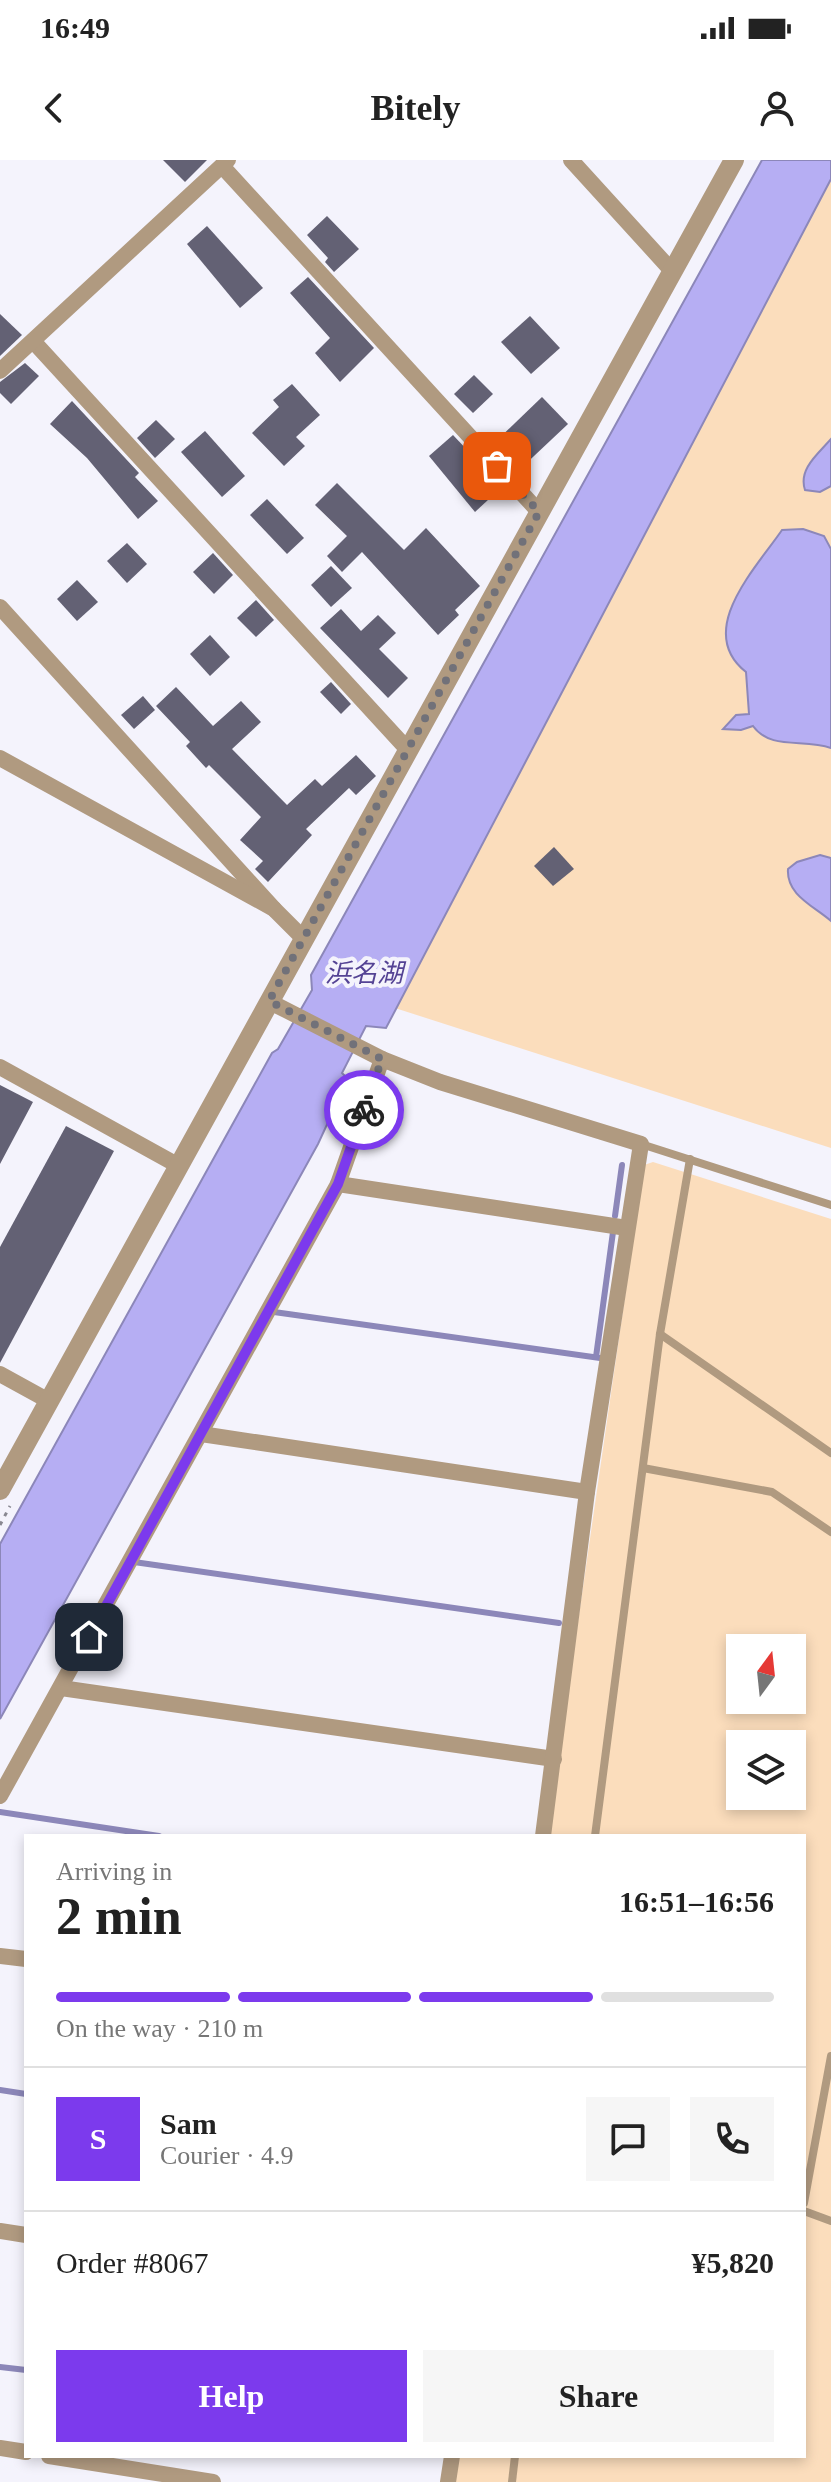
<!DOCTYPE html>
<html lang="en">
<head>
<meta charset="utf-8">
<style>
  body { margin:0; font-family:"Times New Roman","Noto Sans JP",serif; background:#f6f6f6; color:#222; height:100vh; display:flex; flex-direction:column; font-size:30px; white-space:nowrap }
  * { box-sizing:border-box; margin:0 }
  p { font-size:26px; color:#767676 }
  .icon { flex:none; width:44px; height:44px; fill:none; stroke:currentColor; stroke-width:2; stroke-linecap:round; stroke-linejoin:round }
  .map { position:relative; flex:1; overflow:hidden }
  .sheet { position:absolute; left:24px; top:1674px; width:782px; height:624px; display:flex; flex-direction:column; background:#fff; border-radius:0px; box-shadow:0 4px 12px #0003 }
  .sheet>* { flex:none }
  .needle { width:52px; rotate:15deg }
  .controls { position:absolute; left:726px; top:1474px; display:grid; gap:16px }
  .controls a { display:grid; place-items:center; width:80px; height:80px; border-radius:0px; background:#fff; box-shadow:0 4px 12px #0003; font-size:40px }
  .pin { position:absolute; display:grid; place-items:center; width:68px; height:68px; color:#fff; margin:-34px; border-radius:16px; box-shadow:0 4px 12px #0006 }
  .courier { position:absolute; display:grid; place-items:center; width:80px; height:80px; margin:-40px; border:6px solid #7c3aed; border-radius:50%; background:#fff; color:#222; box-shadow:0 2px 10px #0007 }
  .summary em { font-style:normal; font-weight:700 }
  .summary div { display:flex; flex-direction:column-reverse }
  .summary { display:flex; align-items:center; justify-content:space-between; height:136px; padding:0 32px }
  h1 { font-size:52px; font-weight:700; line-height:60px }
  .bar { display:grid; grid-template-columns:repeat(4,1fr); gap:12px 8px; align-content:center; height:96px; padding:0 32px }
  .bar i { height:10px; border-radius:6px; background:#e0e0e0 }
  .bar .current { background:#7c3aed }
  .bar p { grid-column:span 4 }
  .line { display:flex; align-items:center; gap:20px; padding:0 32px; border-top:2px solid #e0e0e0 }
  .line div { flex:1 }
  .round { display:grid; place-items:center; flex:none; width:84px; height:84px; border-radius:0px; background:#f6f6f6 }
  .action { display:flex; gap:16px; margin-top:auto; padding:16px 32px }
  .action a { flex:1; height:92px; border-radius:0px; background:#7c3aed; color:#fff; font-size:32px; font-weight:700; line-height:92px; text-align:center }
  .action a+a { background:#f6f6f6; color:#222 }
  .status { display:flex; justify-content:space-between; align-items:center; height:56px; padding:0 40px; background:#fff; direction:ltr }
  .status svg { height:22px; fill:currentColor }
  header { display:flex; justify-content:space-between; align-items:center; height:104px; padding:0 32px; background:#fff; font-size:36px; font-weight:700 }
  .map>svg:first-child { display:block }
  .green { fill:#fbddbc; fill-rule:evenodd }
  .water { fill:#b6aef3; stroke:#8c87b9; stroke-width:2 }
  .lines { fill:none; stroke-linecap:round; stroke-linejoin:round }
  .stream { stroke:#8c87b9; stroke-width:6 }
  .building { fill:#636174 }
  .path { stroke:#898891; stroke-width:3; stroke-dasharray:4 6; stroke-linecap:butt }
  .service { stroke:#b09a80; stroke-width:8 }
  .minor { stroke:#b09a80; stroke-width:16 }
  .tertiary { stroke:#b09a80; stroke-width:20 }
  .minor-bridge { stroke:#b09a80; stroke-width:16 }
  .done { stroke:#717179; stroke-width:8; stroke-dasharray:0 14.4 }
  .route { stroke:#7c3aed; stroke-width:10 }
  .labels { text-anchor:middle; stroke-width:8; stroke-linejoin:round; paint-order:stroke }
  .water-label { font-size:26px; font-style:italic; fill:#544394; stroke:#f4f3fc }
</style>
</head>
<body>
<div class="status"><b>16:49</b><svg viewBox="0 0 49 12"><path d="M0 12V9h3v3zM5 12V6h3v6zM10 12V3h3v9zM15 12V0h3v12zM26 1h20v11H26zM47 4h2v5h-2z"/></svg></div>
<header><svg class="icon" aria-label="back" viewBox="0 0 24 24"><path d="M15 5l-7 7 7 7"/></svg>Bitely<svg class="icon" aria-label="person" viewBox="0 0 24 24"><circle cx="12" cy="8" r="4"/><path d="M4 21q1-7 8-7t8 7"/></svg></header>
<div class="map">
<svg width="831" height="2322" viewBox="0 0 831 2322">
  <rect width="100%" height="100%" fill="#f4f3fc"/>
  <g class="green">
    <path d="M831 0V988L370 840Z"/>
    <path d="M653 1002 831 1059V2322H453L457 2296H804V1676H547L644 1005ZM740 1488H792V1540H740ZM740 1584H792V1636H740Z"/>
  </g>
  <g class="water">
    <path d="M762 0H831V19L386 868 366 866 342 913 348 919 318 984 0 1559V1384L272 893 278 889 312 830 311 815Z"/>
    <path d="M831 279V326L820 332 805 330C798 309 818 294 831 279Z"/>
    <path d="M803 369 824 376 831 389V588C804 578 771 591 753 566L741 570 723 569 736 555 749 554 746 512C694 471 756 408 782 370Z"/>
    <path d="M820 695 831 698V761C814 746 786 735 788 709L797 702Z"/>
  </g>
  <g class="lines">
    <g class="stream">
      <path d="M615 1056 622 1005"/>
      <path d="M274 1152 600 1198"/>
      <path d="M596 1197 613 1072"/>
      <path d="M134 1402 559 1463"/>
      <path d="M0 1652 159 1676"/>
      <path d="M0 1930 26 1934"/>
      <path d="M0 2207 26 2210"/>
    </g>
  </g>
  <g class="building">
    <path d="M163 0H207L185 22Z"/>
    <path d="M327 56 359 89 334 112 325 102 328 98 307 75Z"/>
    <path d="M207 66 263 128 240 148 187 84Z"/>
    <path d="M308 117 374 188 340 222 315 193 330 178 290 133Z"/>
    <path d="M0 154 22 175 0 196Z"/>
    <path d="M530 156 560 188 531 214 501 182Z"/>
    <path d="M25 203 39 216 11 244 0 233V222Z"/>
    <path d="M474 215 493 234 473 253 454 234Z"/>
    <path d="M292 224 320 255 296 277 305 286 284 306 252 273 279 247 273 240Z"/>
    <path d="M542 237 568 264 517 312 492 285Z"/>
    <path d="M72 241 139 313 135 317 158 341 138 359 87 298 50 264Z"/>
    <path d="M156 260 175 279 155 298 137 278Z"/>
    <path d="M205 271 245 316 222 337 181 292Z"/>
    <path d="M453 275 502 327 475 352 429 296Z"/>
    <path d="M337 323 404 390 426 368 480 426 455 450 459 455 438 475 362 392 342 412 327 396 347 376 315 345Z"/>
    <path d="M267 339 304 378 287 394 250 355Z"/>
    <path d="M127 383 147 404 127 423 107 401Z"/>
    <path d="M213 393 233 415 214 434 193 412Z"/>
    <path d="M331 406 352 428 331 447 311 425Z"/>
    <path d="M77 420 98 442 77 461 57 439Z"/>
    <path d="M256 440 274 460 256 477 237 458Z"/>
    <path d="M341 449 361 471 378 455 396 473 379 489 408 518 388 538 320 468Z"/>
    <path d="M210 475 230 497 210 516 190 494Z"/>
    <path d="M331 522 351 544 341 554 320 532Z"/>
    <path d="M176 527 213 566 241 541 261 562 232 589 287 645 315 619 322 626 356 595 376 616 356 635 349 628 306 669 312 675 268 722 255 709 263 701 240 680 261 657 209 605 206 608 186 586 190 582 156 546Z"/>
    <path d="M143 536 155 550 134 569 121 555Z"/>
    <path d="M554 687 574 709 553 726 534 706Z"/>
    <path d="M0 925 33 942 0 1004Z"/>
    <path d="M66 966 114 991 0 1203V1087Z"/>
  </g>
  <g class="lines">
    <path class="path" d="M0 1365 10 1346"/>
    <g class="service">
      <path d="M641 984 831 1045"/>
      <path d="M660 1174 831 1293"/>
      <path d="M643 1308 772 1332 831 1372"/>
      <path d="M595 1676 660 1174 690 999"/>
      <path d="M804 2043 831 1896"/>
      <path d="M804 2051 831 2061"/>
      <path d="M512 2322 515 2296"/>
    </g>
    <g class="minor">
      <path d="M571 0 672 111"/>
      <path d="M222 6 539 352"/>
      <path d="M33 181 408 590"/>
      <path d="M0 211 228 0"/>
      <path d="M0 447 274 749"/>
      <path d="M0 598 274 749 304 779"/>
      <path d="M0 907 179 1006"/>
      <path d="M338 1024 627 1068"/>
      <path d="M0 1214 49 1241"/>
      <path d="M201 1274 587 1332"/>
      <path d="M61 1528 554 1599"/>
      <path d="M0 1636 338 1024 382 899 440 922 641 984 587 1332 543 1676"/>
      <path d="M0 1796 26 1799"/>
      <path d="M0 2071 26 2075"/>
      <path d="M0 2288 26 2292"/>
      <path d="M49 2296 213 2322"/>
      <path d="M448 2322 452 2296"/>
    </g>
    <path class="tertiary" d="M0 1330 734 0"/>
    <path class="minor-bridge" d="M278 846 382 899"/>
  </g>
  <g class="lines">
    <path class="done" d="M364 950 382 899 269 841 539 352 497 306"/>
    <path class="route" d="M89 1477 338 1024 364 950"/>
  </g>
  <g class="labels">
    <g class="water-label">
      <text x="364" y="822">浜名湖</text>
    </g>
  </g>
</svg>
<div class="controls">
<a><svg class="needle" viewBox="-14 -14 28 28"><path d="M0-13l5 13h-10z" fill="#e53935"/><path d="M0 13l5-13h-10z" fill="#767676"/></svg></a>
<a><svg class="icon" aria-label="layers" viewBox="0 0 24 24"><path d="M12 4l9 5-9 5-9-5zM3 14l9 5 9-5"/></svg></a>
</div>
<div class="pin" style="left:497px;top:306px;background:#ea580c"><svg class="icon" aria-label="bag" viewBox="0 0 24 24"><path d="M5 8h14l-1 12H6zM9 8a3 3 0 0 1 6 0"/></svg></div>
<div class="pin" style="left:89px;top:1477px;background:#1f2937"><svg class="icon" aria-label="home" viewBox="0 0 24 24"><path d="M3 11l9-7 9 7M6 9v11h12V9"/></svg></div>
<div class="courier" style="left:364px;top:950px"><svg class="icon" aria-label="bike" viewBox="0 0 24 24"><circle cx="6" cy="16" r="4"/><circle cx="18" cy="16" r="4"/><path d="M6 16l4-8h5l3 8M10 8l3 8H6M13 5h3"/></svg></div>
<section class="sheet">
<div class="summary"><div><h1>2 min</h1><p>Arriving in</p></div><em>16:51–16:56</em></div>
<div class="bar"><i class="current"></i><i class="current"></i><i class="current"></i><i></i><p>On the way · 210 m</p></div>
<div class="line" style="height:144px"><b class="round" style="background:#7c3aed;color:#fff">S</b><div><b>Sam</b><p>Courier · 4.9</p></div><a class="round"><svg class="icon" aria-label="chat" viewBox="0 0 24 24"><path d="M4 5h16v11H9l-5 4z"/></svg></a><a class="round"><svg class="icon" aria-label="phone" viewBox="0 0 24 24"><path d="M5 4h4l2 5-3 2q2 4 5 5l2-3 5 2v4C11 20 4 13 5 4z"/></svg></a></div>
<div class="line" style="height:104px"><div>Order #8067</div><b>¥5,820</b></div>
<div class="action"><a>Help</a><a>Share</a></div>
</section>
</div>
</body>
</html>
